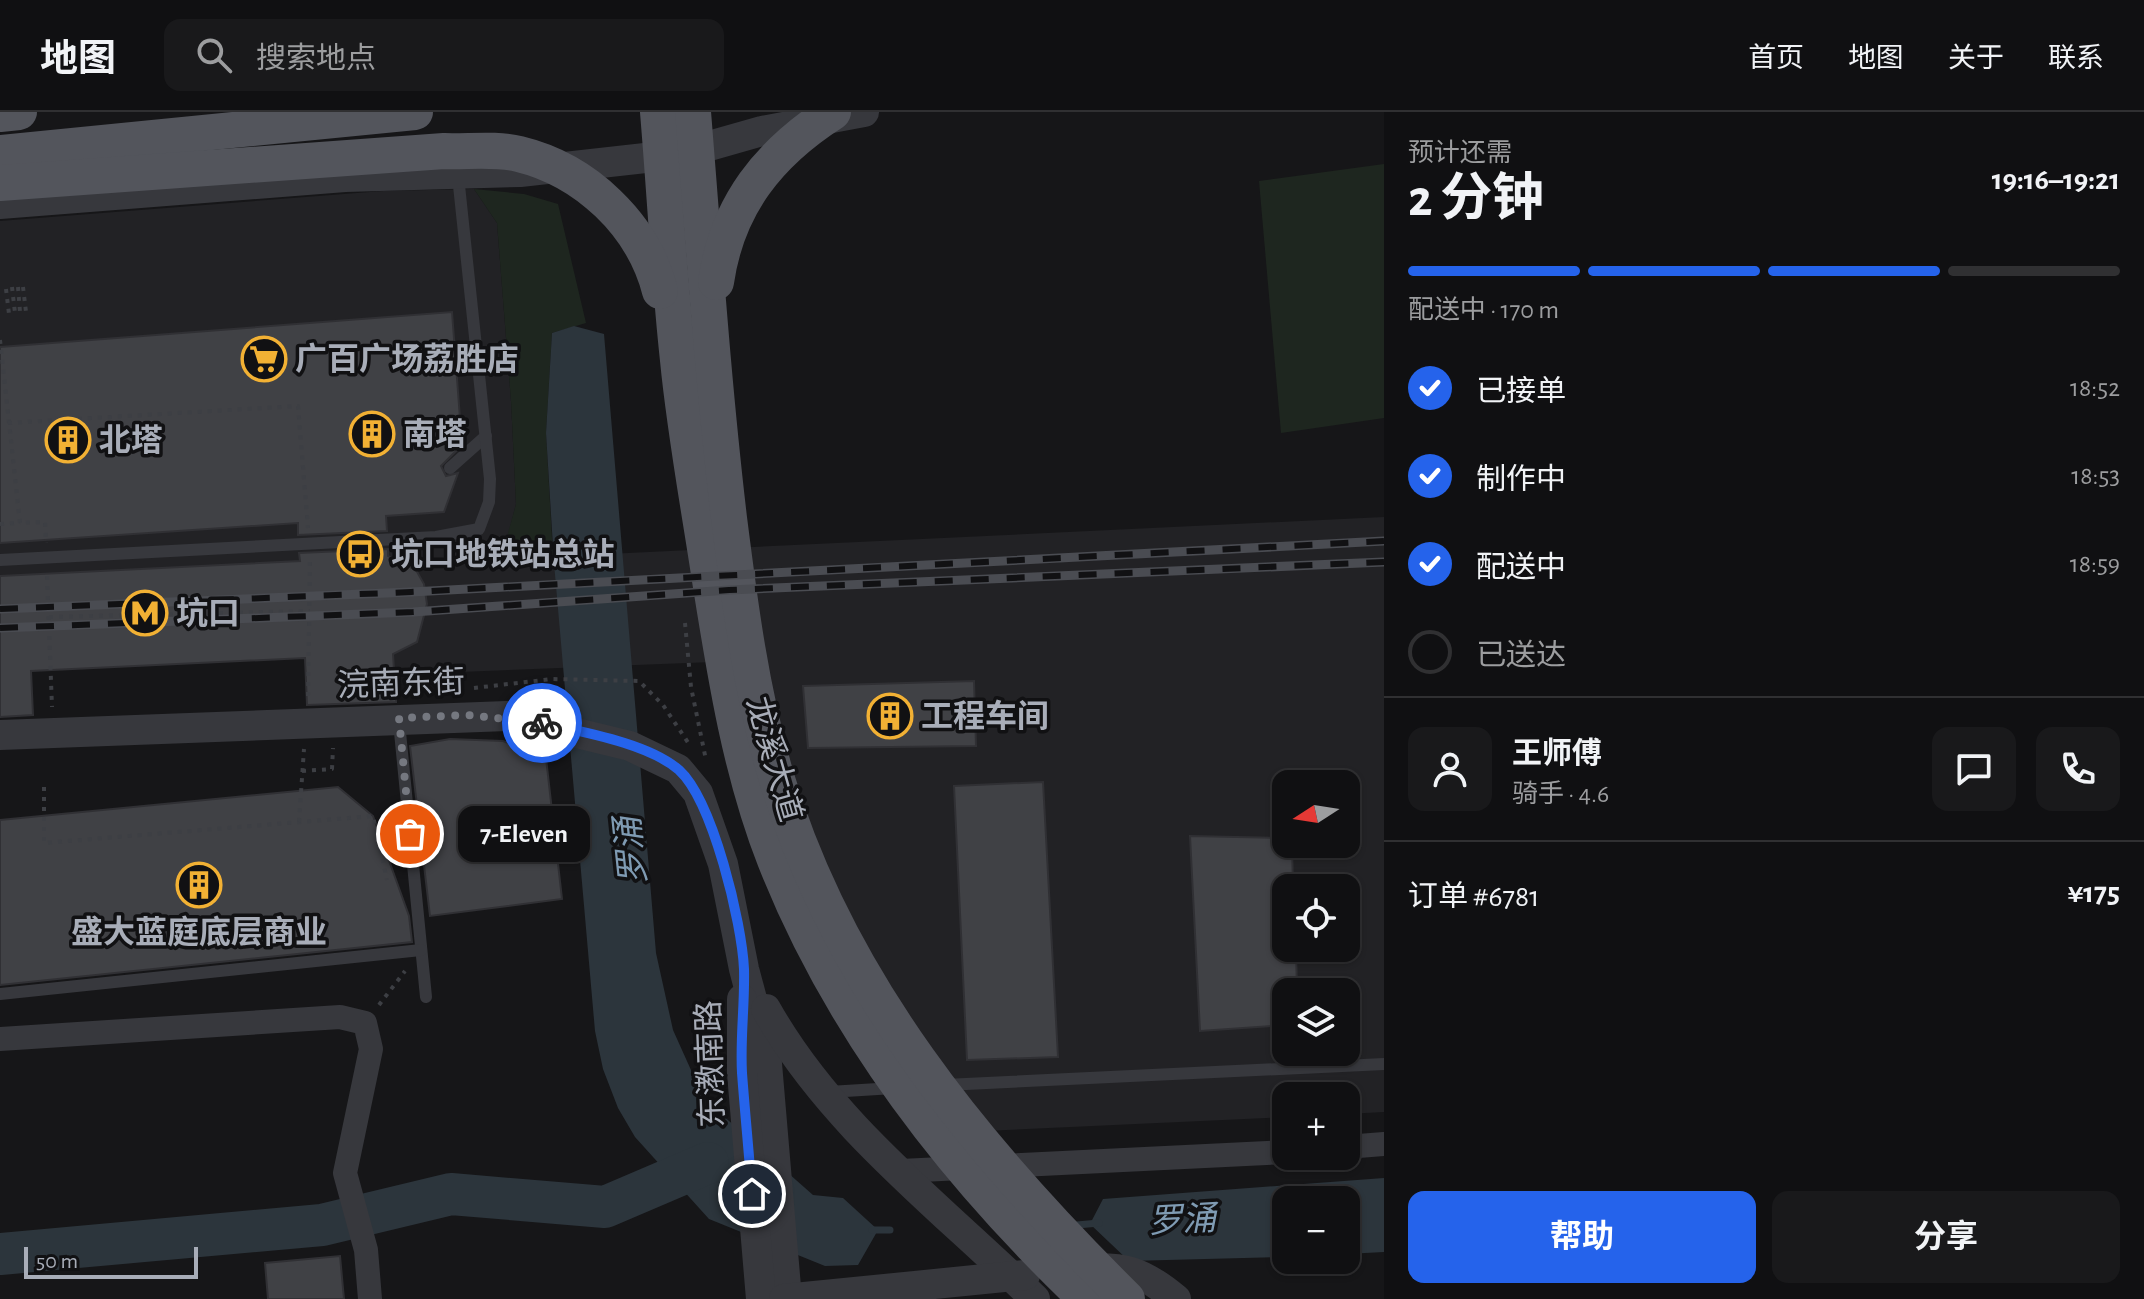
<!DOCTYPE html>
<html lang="zh">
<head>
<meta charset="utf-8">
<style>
  body { margin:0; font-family:"Alegreya Sans","Noto Sans SC",sans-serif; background:#19191b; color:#f1f3f6; height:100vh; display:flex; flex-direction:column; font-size:30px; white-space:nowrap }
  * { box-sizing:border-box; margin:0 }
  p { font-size:26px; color:#9c9d9f }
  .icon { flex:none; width:44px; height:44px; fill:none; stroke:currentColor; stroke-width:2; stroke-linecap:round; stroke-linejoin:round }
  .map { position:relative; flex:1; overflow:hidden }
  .sheet { display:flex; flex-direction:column; background:#101012; width:760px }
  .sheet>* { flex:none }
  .needle { width:52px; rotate:258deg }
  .tools { position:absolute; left:1272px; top:658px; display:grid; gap:16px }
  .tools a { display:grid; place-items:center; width:88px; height:88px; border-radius:16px; background:#101012; box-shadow:0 2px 6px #0004,0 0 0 2px #303032; font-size:40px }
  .scale { position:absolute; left:24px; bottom:20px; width:174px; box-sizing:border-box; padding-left:8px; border:4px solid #a8adb8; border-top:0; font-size:22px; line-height:28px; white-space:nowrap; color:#a8adb8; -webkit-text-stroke:6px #111113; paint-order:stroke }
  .pin { position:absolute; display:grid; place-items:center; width:68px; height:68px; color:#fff; margin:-34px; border:4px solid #fff; border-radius:50%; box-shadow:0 2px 8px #0007 }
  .courier { position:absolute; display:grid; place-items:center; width:80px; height:80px; margin:-40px; border:6px solid #2563eb; border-radius:50%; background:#fff; color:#222; box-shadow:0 2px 10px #0007 }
  .bubble { position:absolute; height:56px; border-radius:16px; background:#101012; box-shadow:0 2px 6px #0004,0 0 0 2px #303032; font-size:26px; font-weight:700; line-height:56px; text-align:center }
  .headline em { font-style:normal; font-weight:700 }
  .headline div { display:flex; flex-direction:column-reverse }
  .headline { display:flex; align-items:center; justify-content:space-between; height:136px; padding:0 24px }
  h1 { font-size:52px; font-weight:700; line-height:60px }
  .bar { display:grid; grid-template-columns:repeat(4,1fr); gap:12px 8px; align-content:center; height:96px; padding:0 24px }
  .bar i { height:10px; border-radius:6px; background:#303032 }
  .bar .active { background:#2563eb }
  .bar p { grid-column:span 4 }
  .line { display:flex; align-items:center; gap:20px; padding:0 24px; border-top:2px solid #303032 }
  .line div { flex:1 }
  .round { display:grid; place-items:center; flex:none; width:84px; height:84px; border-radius:16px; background:#19191b }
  ol { padding:0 24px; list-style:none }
  li { display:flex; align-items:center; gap:24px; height:88px }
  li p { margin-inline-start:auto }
  li .icon { padding:8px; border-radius:50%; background:#2563eb; color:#fff; stroke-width:4 }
  li:last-child { color:#9c9d9f }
  li i { width:44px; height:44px; border:4px solid #303032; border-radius:50% }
  .action { display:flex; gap:16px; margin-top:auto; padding:16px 24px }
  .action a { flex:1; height:92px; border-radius:16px; background:#2563eb; color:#fff; font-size:32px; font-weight:700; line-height:92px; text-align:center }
  .action a+a { background:#19191b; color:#f1f3f6 }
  header { display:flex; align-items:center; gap:48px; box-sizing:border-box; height:112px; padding:0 40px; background:#101012; border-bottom:2px solid #303032 }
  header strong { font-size:38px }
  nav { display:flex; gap:44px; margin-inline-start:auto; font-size:28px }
  .search { width:560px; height:72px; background:#19191b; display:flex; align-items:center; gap:20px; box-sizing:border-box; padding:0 28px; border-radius:16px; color:#9c9d9f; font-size:30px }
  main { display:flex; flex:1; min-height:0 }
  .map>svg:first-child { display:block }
  .built { fill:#222225; fill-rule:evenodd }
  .green { fill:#1e261f }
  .water { fill:#2c353c }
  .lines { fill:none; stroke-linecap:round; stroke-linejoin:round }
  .stream { stroke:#2c353c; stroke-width:7 }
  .river { stroke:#2c353c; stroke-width:42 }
  .building { fill:#404145; stroke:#303034; stroke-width:2 }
  .path { stroke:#3d3f44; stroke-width:4; stroke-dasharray:4 6; stroke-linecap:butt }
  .service { stroke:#37383d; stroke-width:12 }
  .minor { stroke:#37383d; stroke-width:24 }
  .tertiary { stroke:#37383d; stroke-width:30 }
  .primary { stroke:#53555c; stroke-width:36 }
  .rail-casing { stroke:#4a4c52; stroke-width:9 }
  .rail { stroke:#111113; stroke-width:6; stroke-dasharray:18; stroke-linecap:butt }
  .done { stroke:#757880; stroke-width:8; stroke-dasharray:0 14.4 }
  .route { stroke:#2563eb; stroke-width:10 }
  .labels { text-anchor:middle; stroke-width:7; stroke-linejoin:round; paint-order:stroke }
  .poi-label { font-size:32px; font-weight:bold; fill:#a8adb8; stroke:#111113; text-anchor:start }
  .street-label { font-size:32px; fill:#a8adb8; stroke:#111113 }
  .water-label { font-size:34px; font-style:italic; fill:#7f9bb3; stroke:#111113 }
</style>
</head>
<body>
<header>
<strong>地图</strong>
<div class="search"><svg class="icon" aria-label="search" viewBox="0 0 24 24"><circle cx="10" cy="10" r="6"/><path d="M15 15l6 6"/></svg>搜索地点</div>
<nav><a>首页</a><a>地图</a><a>关于</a><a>联系</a></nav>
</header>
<main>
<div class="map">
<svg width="1384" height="1187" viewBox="0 0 1384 1187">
  <rect width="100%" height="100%" fill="#161618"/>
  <path class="built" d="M474 77 497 111 511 289 516 392 502 447 1384 405V1000L1346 1002V984H1286V1005L984 1019 880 876 801 707 765 548 384 563 379 452 443 448 0 467V109L383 79ZM1286 672H1346V732H1286ZM1286 776H1346V836H1286ZM1286 880H1346V940H1286Z"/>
  <g class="green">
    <path d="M1384 52V306L1281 321 1259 69Z"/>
    <path d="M474 77 524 82 558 92 586 211 552 221 546 321 553 444 501 447 516 392 511 289 497 111Z"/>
  </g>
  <g class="water">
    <path d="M574 214 604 222 656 841 673 918 704 987 813 1083 843 1086 878 1118 858 1153 825 1154 709 1107 635 1025 618 996 603 957 595 919 554 451 546 321 552 221Z"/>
    <path d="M1384 1066V1140L1346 1142V1088H1286V1145L1129 1149 1090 1112 1103 1087Z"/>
  </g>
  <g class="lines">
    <g class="stream">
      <path d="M1077 1113 1099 1111"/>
      <path d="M872 1118H890"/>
    </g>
    <path class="river" d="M0 1142 322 1113 451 1082 605 1095 708 1051"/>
  </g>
  <g class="building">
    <path d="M452 200 462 333 441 354 446 364 458 361 444 400 386 404 387 419 298 423V411L0 431V235Z"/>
    <path d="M388 437V444L416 458 424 472 427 492 417 530 393 542 396 590 307 593 305 546 31 559 33 603 0 605V464L300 449 299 441Z"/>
    <path d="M974 569 976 634 808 636 803 574Z"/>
    <path d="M450 627 503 629 546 646 562 787 430 804 410 634Z"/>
    <path d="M1043 670 1058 945 967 948 954 674Z"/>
    <path d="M338 675 373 704 409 804 412 830 0 873V708Z"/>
    <path d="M1190 724 1286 726V732H1292L1293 776H1286V836H1296L1297 880H1286V913L1200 919Z"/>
    <path d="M340 1144 344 1187H268L265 1151Z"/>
  </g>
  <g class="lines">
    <g class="path">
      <path d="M12 175 15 201"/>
      <path d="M18 175 20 200"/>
      <path d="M23 175 26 200"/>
      <path d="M6 177 9 202"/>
      <path d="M0 228 20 411 45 410 46 431"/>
      <path d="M8 311 298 294 308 416"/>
      <path d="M0 412 20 411"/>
      <path d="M47 464 52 595"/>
      <path d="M49 505 310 499"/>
      <path d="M685 511 691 575 706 648"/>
      <path d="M474 576 552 567 639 569 663 593 689 632"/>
      <path d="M308 584 310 449"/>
      <path d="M302 659 332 657 333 636"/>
      <path d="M44 675V731L373 704 387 768"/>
      <path d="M299 710 304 637"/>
      <path d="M379 893 405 859"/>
    </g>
    <g class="service">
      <path d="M450 356 486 324"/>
      <path d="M0 448 436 425 479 417 489 390 490 367 458 64"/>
      <path d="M399 610 426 885"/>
      <path d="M0 882 421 838"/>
      <path d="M945 973 1384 952"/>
      <path d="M829 980 894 976"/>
    </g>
    <g class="minor">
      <path d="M0 927 340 905 365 911 371 937 345 1061 366 1138 370 1187"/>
      <path d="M1346 1035 1384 1032"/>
      <path d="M901 1059 1286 1040"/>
    </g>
    <g class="tertiary">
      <path d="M0 92 345 65 520 60 681 42 762 19 864 0"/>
      <path d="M0 623 507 604 630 634 678 657 698 681 723 752 744 857 766 940 787 1187"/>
      <path d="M742 887V961L761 1187"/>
      <path d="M766 897C831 1013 941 1095 1035 1187"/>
      <path d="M1080 1157C1124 1154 1141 1158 1176 1187"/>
      <path d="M784 1187 1025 1163"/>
    </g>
    <g class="primary">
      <path d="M658 0C665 83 669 165 678 248 685 321 699 395 710 468 725 562 740 659 775 748 842 918 955 1062 1086 1187"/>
      <path d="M693 0C704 136 713 270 729 406 740 493 751 579 776 664 837 870 977 1039 1127 1187"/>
      <path d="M0 2 19 0"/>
      <path d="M0 41 415 0"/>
      <path d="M0 71 444 39C467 40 496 36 519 42 585 58 643 112 660 179"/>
      <path d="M716 170C727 93 769 41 833 0"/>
    </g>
    <g class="rail-casing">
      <g id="rail">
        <path d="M0 497 411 480 1384 429"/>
        <path d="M0 516 413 500 729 478 1384 450"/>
      </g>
    </g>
    <use href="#rail" class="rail"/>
  </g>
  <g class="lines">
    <path class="done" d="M410 722 399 606 468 603 542 611"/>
    <path class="route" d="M542 611C582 620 648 631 679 658 713 689 742 811 744 857 745 892 740 926 742 961 745 1001 749 1041 752 1082"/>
  </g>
  <defs>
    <g id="supermarket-ring" transform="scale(2.3)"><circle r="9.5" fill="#111113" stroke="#f2b134" stroke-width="1.5"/><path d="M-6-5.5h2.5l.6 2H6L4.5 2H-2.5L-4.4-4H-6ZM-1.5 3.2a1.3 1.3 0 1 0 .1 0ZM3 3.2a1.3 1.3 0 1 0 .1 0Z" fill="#f2b134"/></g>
    <g id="building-ring" transform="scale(2.3)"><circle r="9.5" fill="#111113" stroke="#f2b134" stroke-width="1.5"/><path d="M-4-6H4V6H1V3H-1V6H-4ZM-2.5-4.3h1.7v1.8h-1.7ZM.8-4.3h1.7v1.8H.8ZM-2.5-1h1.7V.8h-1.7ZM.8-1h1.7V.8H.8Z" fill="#f2b134"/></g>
    <g id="bus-ring" transform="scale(2.3)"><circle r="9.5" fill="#111113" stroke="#f2b134" stroke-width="1.5"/><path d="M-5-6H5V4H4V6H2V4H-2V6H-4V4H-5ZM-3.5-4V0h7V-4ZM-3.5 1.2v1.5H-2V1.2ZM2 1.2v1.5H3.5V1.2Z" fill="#f2b134"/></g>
    <g id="metro-ring" transform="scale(2.3)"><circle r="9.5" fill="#111113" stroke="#f2b134" stroke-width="1.5"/><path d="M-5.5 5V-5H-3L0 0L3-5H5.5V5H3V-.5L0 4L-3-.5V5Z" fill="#f2b134"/></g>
  </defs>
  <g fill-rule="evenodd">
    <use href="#supermarket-ring" x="264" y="247"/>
    <use href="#building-ring" x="372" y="322"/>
    <use href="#building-ring" x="68" y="328"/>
    <use href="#bus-ring" x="360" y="442"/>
    <use href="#metro-ring" x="145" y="501"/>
    <use href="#building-ring" x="890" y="604"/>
    <use href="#building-ring" x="199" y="773"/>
  </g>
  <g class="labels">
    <g class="poi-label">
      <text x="295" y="258">广百广场荔胜店</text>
      <text x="403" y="333">南塔</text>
      <text x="99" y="339">北塔</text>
      <text x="391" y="453">坑口地铁站总站</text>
      <text x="176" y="512">坑口</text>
      <text x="921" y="615">工程车间</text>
      <text x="199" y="831" text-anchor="middle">盛大蓝庭底层商业</text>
    </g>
    <g class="street-label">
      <text transform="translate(401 571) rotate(-2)" y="11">浣南东街</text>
      <text transform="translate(775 647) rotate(74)" y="11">龙溪大道</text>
      <text transform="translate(710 952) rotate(-92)" y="11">东漖南路</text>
    </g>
    <g class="water-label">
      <text transform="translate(630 739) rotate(-96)" y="12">罗涌</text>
      <text transform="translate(1182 1107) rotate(-3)" y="12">罗涌</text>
    </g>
  </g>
</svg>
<div class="tools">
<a><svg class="needle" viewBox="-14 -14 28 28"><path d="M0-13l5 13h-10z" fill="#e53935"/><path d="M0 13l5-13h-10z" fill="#9c9d9f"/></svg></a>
<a><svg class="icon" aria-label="locate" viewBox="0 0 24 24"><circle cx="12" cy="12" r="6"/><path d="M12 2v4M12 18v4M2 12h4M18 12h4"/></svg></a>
<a><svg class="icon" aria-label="layers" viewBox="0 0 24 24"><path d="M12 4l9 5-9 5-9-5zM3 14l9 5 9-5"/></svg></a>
<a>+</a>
<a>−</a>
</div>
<div class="scale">50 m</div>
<div class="pin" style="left:410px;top:722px;background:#ea580c"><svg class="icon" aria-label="bag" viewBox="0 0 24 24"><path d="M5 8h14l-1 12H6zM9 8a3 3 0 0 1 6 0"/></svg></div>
<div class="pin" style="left:752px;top:1082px;background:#1f2937"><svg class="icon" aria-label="home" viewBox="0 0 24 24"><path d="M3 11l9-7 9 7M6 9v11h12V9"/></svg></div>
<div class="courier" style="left:542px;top:611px"><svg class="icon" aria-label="bike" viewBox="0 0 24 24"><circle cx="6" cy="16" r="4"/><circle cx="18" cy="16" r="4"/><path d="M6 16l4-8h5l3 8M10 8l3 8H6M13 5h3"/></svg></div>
<div class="bubble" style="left:458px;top:694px;width:132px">7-Eleven</div>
</div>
<section class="sheet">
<div class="headline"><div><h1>2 分钟</h1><p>预计还需</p></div><em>19:16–19:21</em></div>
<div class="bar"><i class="active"></i><i class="active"></i><i class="active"></i><i></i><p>配送中 · 170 m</p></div>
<ol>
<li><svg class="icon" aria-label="check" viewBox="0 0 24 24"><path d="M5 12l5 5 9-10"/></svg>已接单<p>18:52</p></li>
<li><svg class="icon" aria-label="check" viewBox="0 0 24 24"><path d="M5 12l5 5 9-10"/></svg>制作中<p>18:53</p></li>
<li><svg class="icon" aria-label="check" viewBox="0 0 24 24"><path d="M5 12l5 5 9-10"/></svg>配送中<p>18:59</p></li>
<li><i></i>已送达</li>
</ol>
<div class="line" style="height:144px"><a class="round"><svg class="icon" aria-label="person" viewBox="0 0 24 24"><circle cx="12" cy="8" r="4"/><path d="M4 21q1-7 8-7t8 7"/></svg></a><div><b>王师傅</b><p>骑手 · 4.6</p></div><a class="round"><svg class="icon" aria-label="chat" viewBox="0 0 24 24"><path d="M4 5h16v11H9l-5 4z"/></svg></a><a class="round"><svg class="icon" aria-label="phone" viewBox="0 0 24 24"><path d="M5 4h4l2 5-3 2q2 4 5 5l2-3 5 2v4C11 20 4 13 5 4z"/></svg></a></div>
<div class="line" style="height:104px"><div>订单 #6781</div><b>¥175</b></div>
<div class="action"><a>帮助</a><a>分享</a></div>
</section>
</main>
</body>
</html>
